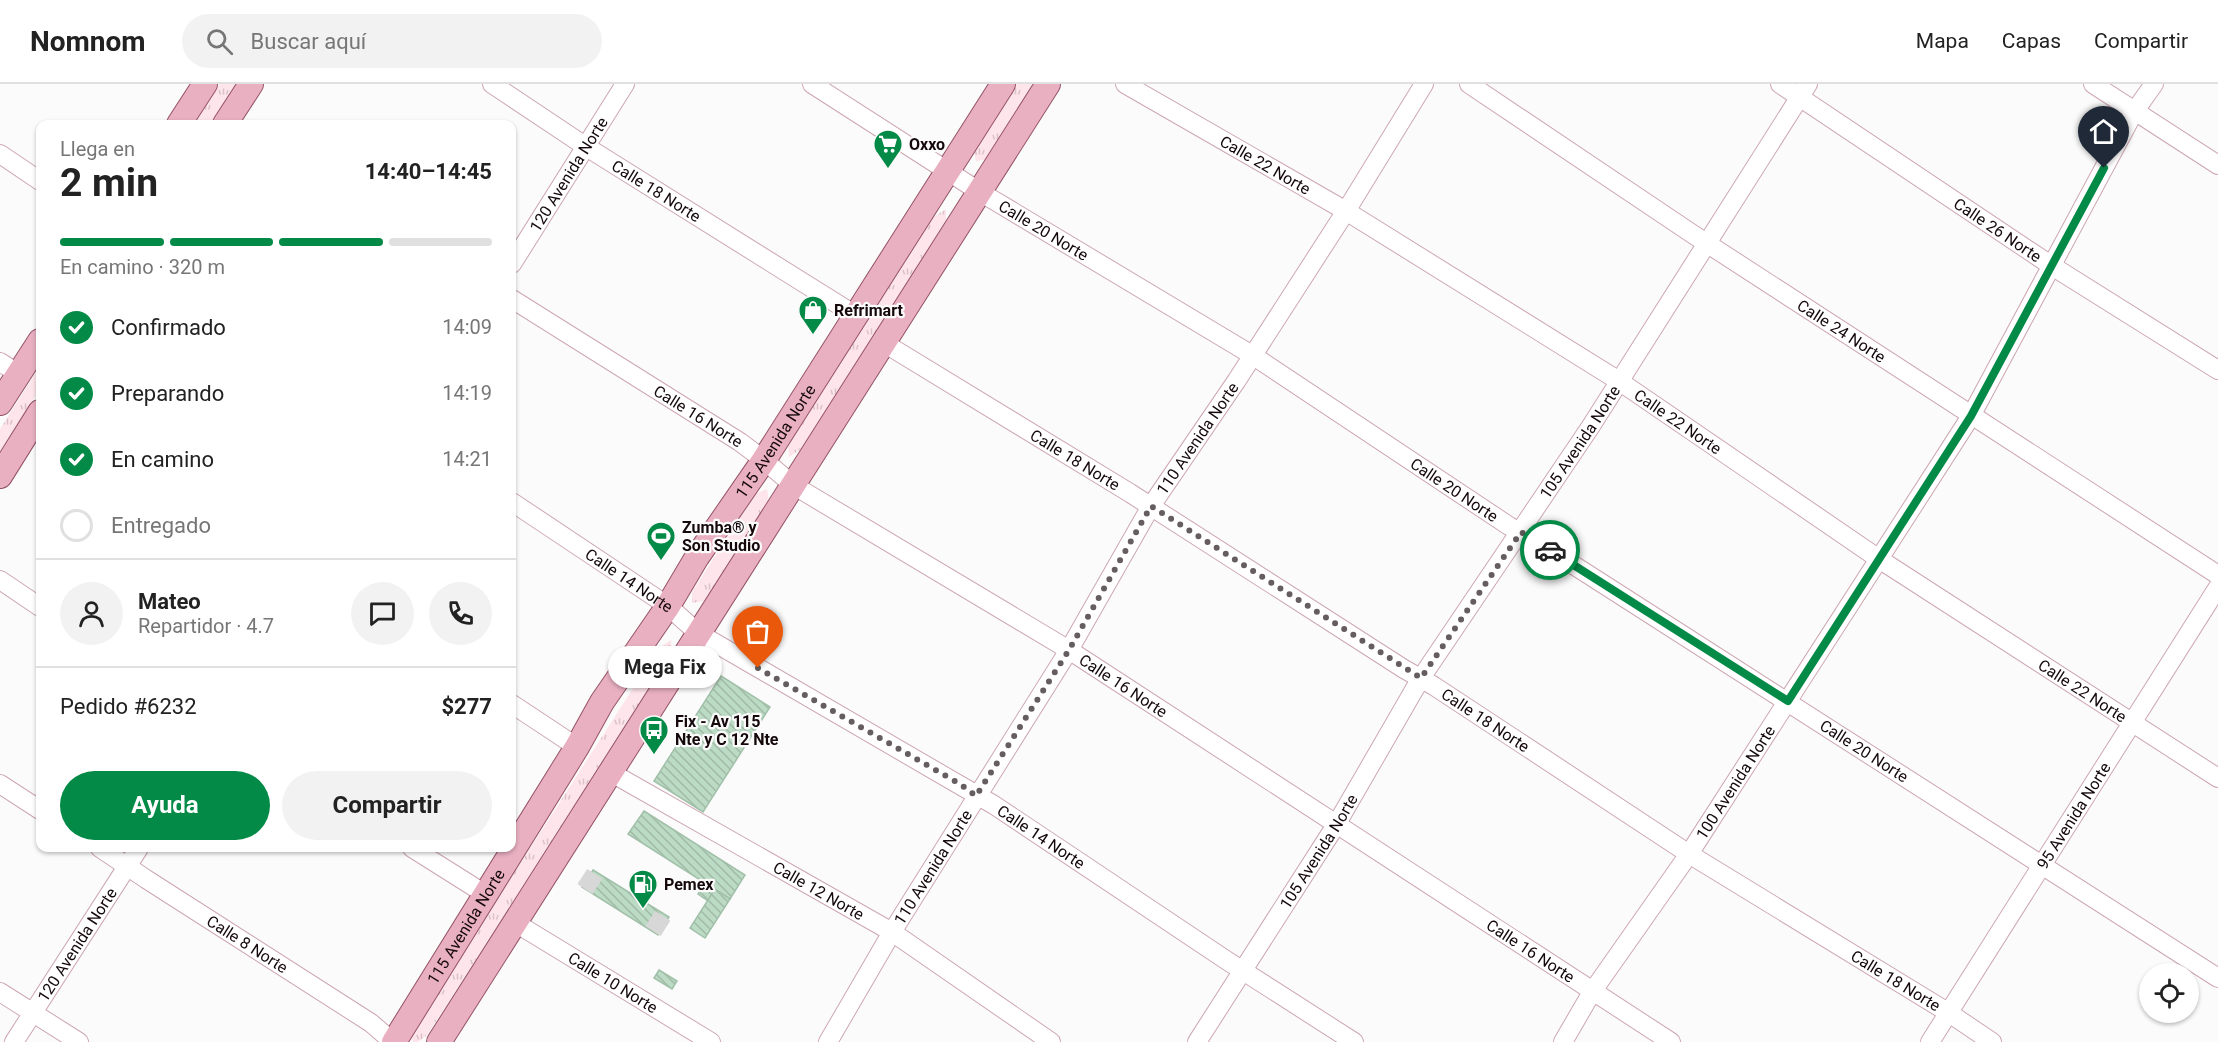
<!DOCTYPE html>
<html lang="es">
<head>
<meta charset="utf-8">
<style>
  body { margin:0; font-family:Roboto,sans-serif; background:#f2f2f2; color:#222; height:100vh; display:flex; flex-direction:column; font-size:22px; white-space:nowrap }
  * { box-sizing:border-box; margin:0 }
  p { font-size:20px; color:#767676 }
  .icon { flex:none; width:33px; height:33px; fill:none; stroke:currentColor; stroke-width:2; stroke-linecap:round; stroke-linejoin:round }
  .map { position:relative; flex:1; overflow:hidden }
  .panel { position:absolute; left:36px; top:36px; width:480px; height:732px; display:flex; flex-direction:column; background:#fff; border-radius:12px; box-shadow:0 2px 4px #0004 }
  .panel>* { flex:none }
  .controls { position:absolute; left:2139px; top:879px; display:grid; gap:12px }
  .controls a { display:grid; place-items:center; width:60px; height:60px; border-radius:50%; background:#fff; box-shadow:0 2px 4px #0004; font-size:30px }
  .pin { position:absolute; display:grid; place-items:center; width:51px; height:51px; color:#fff; margin:-62px -26px; border-radius:50% 50% 50% 0; rotate:-45deg; box-shadow:0 0 6px #0007 }
  .pin .icon { rotate:45deg }
  .courier { position:absolute; display:grid; place-items:center; width:60px; height:60px; margin:-30px; border:4px solid #048a47; border-radius:50%; background:#fff; color:#222; box-shadow:0 2px 8px #0007 }
  .bubble { position:absolute; height:42px; border-radius:21px; background:#fff; box-shadow:0 2px 4px #0004; font-size:20px; font-weight:700; line-height:42px; text-align:center }
  .headline em { font-style:normal; font-weight:700 }
  .headline div { display:flex; flex-direction:column-reverse }
  .headline { display:flex; align-items:center; justify-content:space-between; height:102px; padding:0 24px }
  h1 { font-size:39px; font-weight:700; line-height:45px }
  .bar { display:grid; grid-template-columns:repeat(4,1fr); gap:9px 6px; align-content:center; height:72px; padding:0 24px }
  .bar i { height:8px; border-radius:4px; background:#e0e0e0 }
  .bar .on { background:#048a47 }
  .bar p { grid-column:span 4 }
  .line { display:flex; align-items:center; gap:15px; padding:0 24px; border-top:2px solid #e0e0e0 }
  .line div { flex:1 }
  .round { display:grid; place-items:center; flex:none; width:63px; height:63px; border-radius:32px; background:#f2f2f2 }
  ol { padding:0 24px; list-style:none }
  li { display:flex; align-items:center; gap:18px; height:66px }
  li p { margin-inline-start:auto }
  li .icon { padding:6px; border-radius:50%; background:#048a47; color:#fff; stroke-width:4 }
  li:last-child { color:#767676 }
  li i { width:33px; height:33px; border:3px solid #e0e0e0; border-radius:50% }
  .action { display:flex; gap:12px; margin-top:auto; padding:12px 24px }
  .action a { flex:1; height:69px; border-radius:36px; background:#048a47; color:#fff; font-size:24px; font-weight:700; line-height:69px; text-align:center }
  .action a+a { background:#f2f2f2; color:#222 }
  header { display:flex; align-items:center; gap:36px; box-sizing:border-box; height:84px; padding:0 30px; background:#fff; border-bottom:2px solid #e0e0e0 }
  header strong { font-size:28px }
  nav { display:flex; gap:33px; margin-inline-start:auto; font-size:21px }
  .search { width:420px; height:54px; background:#f2f2f2; display:flex; align-items:center; gap:15px; box-sizing:border-box; padding:0 21px; border-radius:33px; color:#767676; font-size:22px }
  .map>svg:first-child { display:block }
  .grass { fill:url(#grass-tufts) }
  .building { fill:url(#building-back-hatch); stroke:#a1c0a9; stroke-width:1.5 }
  .lines { fill:none; stroke-linecap:round; stroke-linejoin:round }
  .minor-tunnel { stroke:#d8d7d7; stroke-width:18; stroke-dasharray:18 9; stroke-linecap:butt }
  .minor-casing { stroke:#cda7b1; stroke-width:20 }
  .major-casing { stroke:#955367; stroke-width:26 }
  .minor { stroke:#fff; stroke-width:18 }
  .major { stroke:#e9b0c2; stroke-width:24 }
  .done { stroke:#655d5f; stroke-width:6; stroke-dasharray:0 10.8 }
  .route { stroke:#048a47; stroke-width:8 }
  .labels { text-anchor:middle; stroke-width:4.5; stroke-linejoin:round; paint-order:stroke }
  .poi-label { font-size:16px; font-weight:bold; fill:#14080b; stroke:#fbfbfb; text-anchor:start }
  .street-label { font-size:16px; fill:#14080b; stroke:#fbfbfb }
</style>
</head>
<body>
<header>
<strong>Nomnom</strong>
<div class="search"><svg class="icon" aria-label="search" viewBox="0 0 24 24"><circle cx="10" cy="10" r="6"/><path d="M15 15l6 6"/></svg>Buscar aquí</div>
<nav><a>Mapa</a><a>Capas</a><a>Compartir</a></nav>
</header>
<div class="map">
<svg width="2218" height="958" viewBox="0 0 2218 958">
  <defs>
    <pattern id="grass-tufts" width="24" height="20" patternUnits="userSpaceOnUse" patternTransform="scale(1.5)"><rect width="24" height="20" fill="#fee5eb"/><path d="M3 7l-1-3M5 7V3M7 7l1-3M15 17l-1-3M17 17v-4M19 17l1-3" fill="none" stroke="#d9c3c8"/></pattern>
    <pattern id="building-back-hatch" width="6" height="6" patternUnits="userSpaceOnUse" patternTransform="scale(1.5)"><rect width="6" height="6" fill="#bcdbc4"/><path d="M-1 5l2 2M0 0l6 6M5-1l2 2" fill="none" stroke="#a1baa7"/></pattern>
  </defs>
  <rect width="100%" height="100%" fill="#fbfbfb"/>
  <g class="grass">
    <path d="M220 0H236L210 40H194Z"/>
    <path d="M1017 0H1037L990 75 976 77 974 69Z"/>
    <path d="M946 125V141L804 363 789 373 788 358 932 134Z"/>
    <path d="M40 282V305L0 368V345Z"/>
    <path d="M767 405 769 418 704 517 692 519V508L755 410Z"/>
    <path d="M671 556 672 572 427 951 418 958H413L410 951 659 564Z"/>
  </g>
  <g class="building">
    <path d="M721 592 770 623 703 728 654 697Z"/>
    <path d="M644 727 745 791 730 815 628 750Z"/>
    <path d="M593 786 669 833 658 851 582 803Z"/>
    <path d="M705 799 715 805 708 817 698 810Z"/>
    <path d="M715 805 730 815 705 854 690 844Z"/>
    <path d="M659 886 677 897 672 905 654 894Z"/>
  </g>
  <g class="lines">
    <g class="minor-tunnel">
      <path d="M585 805 596 788"/>
      <path d="M653 847 664 830"/>
    </g>
    <g class="minor-casing">
      <g id="minor">
        <path id="s1" d="M492 0 585 62 855 231"/>
        <path id="s2" d="M812 0 980 108 1252 271 1509 442 1536 457C1764 602 1991 748 2218 894"/>
        <path id="s3" d="M1125 0 1346 127 1619 297 1879 475 2218 694"/>
        <path id="s4" d="M1469 0 1694 151 2218 491"/>
        <path id="s5" d="M1780 0 2052 182 2218 286"/>
        <path d="M2093 0 2218 81"/>
        <path d="M0 70 40 97"/>
        <path id="s6" d="M512 180 625 0"/>
        <path id="s7" d="M512 215 740 358 764 376 793 401 1069 566 1671 958"/>
        <path id="s8" d="M884 259 1130 409 1404 585 1434 602 1689 770 1949 929 1992 958"/>
        <path d="M0 278 19 290"/>
        <path id="s9" d="M512 418 668 522 698 549 994 721 1226 876 1354 958"/>
        <path d="M0 496 40 523"/>
        <path d="M512 620 577 663"/>
        <path id="s10" d="M610 688 892 848 1051 958"/>
        <path d="M0 700 40 726"/>
        <path id="s11" d="M100 764 146 795 371 939 393 958"/>
        <path d="M412 764 485 810"/>
        <path id="s12" d="M514 838 711 958"/>
        <path d="M0 908 79 958"/>
        <path id="s13" d="M14 958 139 764"/>
        <path id="s14" d="M828 958 892 848 1069 566 1151 422 1237 296 1346 127 1424 0"/>
        <path id="s15" d="M1197 958 1336 741 1421 594 1591 342 1808 0"/>
        <path id="s16" d="M1563 958 1592 908 1689 770 1971 332 2134 28 2154 0"/>
        <path id="s17" d="M1930 958 2218 503"/>
      </g>
    </g>
    <g class="major-casing">
      <g id="major">
        <path d="M179 40 205 0"/>
        <path d="M225 40 251 0"/>
        <path d="M0 319 40 257"/>
        <path d="M0 392 40 328"/>
        <path id="s18" d="M394 958 577 663 602 618 668 522 697 473 764 376 1003 0"/>
        <path d="M439 958 1048 0"/>
      </g>
    </g>
    <use href="#minor" class="minor"/>
    <use href="#major" class="major"/>
  </g>
  <g class="lines">
    <path class="done" d="M758 584 960 700 976 712 1069 566 1151 422 1421 594 1521 448 1550 466"/>
    <path class="route" d="M1550 466 1788 617 1971 332 2104 84"/>
  </g>
  <defs>
    <g id="supermarket-pin" transform="scale(1.5)"><path d="M0 17L-7.5 6A9.5 9.5 0 1 1 7.5 6Z" fill="#048a47" stroke="#fbfbfb"/><path d="M-6-5.5h2.5l.6 2H6L4.5 2H-2.5L-4.4-4H-6ZM-1.5 3.2a1.3 1.3 0 1 0 .1 0ZM3 3.2a1.3 1.3 0 1 0 .1 0Z" fill="#fff"/></g>
    <g id="shop-pin" transform="scale(1.5)"><path d="M0 17L-7.5 6A9.5 9.5 0 1 1 7.5 6Z" fill="#048a47" stroke="#fbfbfb"/><path d="M-5-2.5h2.3a2.7 3.5 0 0 1 5.4 0H5L5.5 6h-11ZM-1.5-2.5h3a1.5 2.3 0 0 0-3 0Z" fill="#fff"/></g>
    <g id="stadium-pin" transform="scale(1.5)"><path d="M0 17L-7.5 6A9.5 9.5 0 1 1 7.5 6Z" fill="#048a47" stroke="#fbfbfb"/><path d="M0-5a6.5 5 0 1 0 0 10a6.5 5 0 1 0 0-10ZM-3.5-1.8h7v3.6h-7Z" fill="#fff"/></g>
    <g id="bus-pin" transform="scale(1.5)"><path d="M0 17L-7.5 6A9.5 9.5 0 1 1 7.5 6Z" fill="#048a47" stroke="#fbfbfb"/><path d="M-5-6H5V4H4V6H2V4H-2V6H-4V4H-5ZM-3.5-4V0h7V-4ZM-3.5 1.2v1.5H-2V1.2ZM2 1.2v1.5H3.5V1.2Z" fill="#fff"/></g>
    <g id="fuel-pin" transform="scale(1.5)"><path d="M0 17L-7.5 6A9.5 9.5 0 1 1 7.5 6Z" fill="#048a47" stroke="#fbfbfb"/><path d="M-5.5-6h7V0h2V4h1.3V-2.5L3-4.5l.8-.8L6-3V5H2.5V1h-1V6h-7ZM-4.2-4.7v3.2H.2V-4.7Z" fill="#fff"/></g>
  </defs>
  <g fill-rule="evenodd">
    <use href="#supermarket-pin" x="888" y="60"/>
    <use href="#shop-pin" x="813" y="226"/>
    <use href="#stadium-pin" x="661" y="452"/>
    <use href="#bus-pin" x="654" y="646"/>
    <use href="#fuel-pin" x="643" y="800"/>
  </g>
  <g class="labels">
    <g class="poi-label">
      <text x="909" y="66">Oxxo</text>
      <text x="834" y="232">Refrimart</text>
      <text x="682" y="449">Zumba® y<tspan x="682" dy="18">Son Studio</tspan></text>
      <text x="675" y="643">Fix - Av 115<tspan x="675" dy="18">Nte y C 12 Nte</tspan></text>
      <text x="664" y="806">Pemex</text>
    </g>
    <g class="street-label">
      <text dy="6" stroke="none"><textPath href="#s3" startOffset="162">Calle 22 Norte</textPath></text>
      <text dy="6" stroke="none"><textPath href="#s6" startOffset="106">120 Avenida Norte</textPath></text>
      <text dy="6" stroke="none"><textPath href="#s1" startOffset="196">Calle 18 Norte</textPath></text>
      <text dy="6" stroke="none"><textPath href="#s5" startOffset="262">Calle 26 Norte</textPath></text>
      <text dy="6" stroke="none"><textPath href="#s2" startOffset="274">Calle 20 Norte</textPath></text>
      <text dy="6" stroke="none"><textPath href="#s4" startOffset="447">Calle 24 Norte</textPath></text>
      <text dy="6" stroke="none"><textPath href="#s7" startOffset="220">Calle 16 Norte</textPath></text>
      <text dy="6" stroke="none"><textPath href="#s3" startOffset="648">Calle 22 Norte</textPath></text>
      <text dy="6" stroke="none"><textPath href="#s14" startOffset="708">110 Avenida Norte</textPath></text>
      <text dy="6" stroke="none"><textPath href="#s18" startOffset="712">115 Avenida Norte</textPath></text>
      <text dy="6" stroke="none"><textPath href="#s15" startOffset="712">105 Avenida Norte</textPath></text>
      <text dy="6" stroke="none"><textPath href="#s8" startOffset="224">Calle 18 Norte</textPath></text>
      <text dy="6" stroke="none"><textPath href="#s2" startOffset="760">Calle 20 Norte</textPath></text>
      <text dy="6" stroke="none"><textPath href="#s9" startOffset="141">Calle 14 Norte</textPath></text>
      <text dy="6" stroke="none"><textPath href="#s7" startOffset="724">Calle 16 Norte</textPath></text>
      <text dy="6" stroke="none"><textPath href="#s3" startOffset="1134">Calle 22 Norte</textPath></text>
      <text dy="6" stroke="none"><textPath href="#s8" startOffset="710">Calle 18 Norte</textPath></text>
      <text dy="6" stroke="none"><textPath href="#s2" startOffset="1246">Calle 20 Norte</textPath></text>
      <text dy="6" stroke="none"><textPath href="#s16" startOffset="312">100 Avenida Norte</textPath></text>
      <text dy="6" stroke="none"><textPath href="#s17" startOffset="268">95 Avenida Norte</textPath></text>
      <text dy="6" stroke="none"><textPath href="#s9" startOffset="627">Calle 14 Norte</textPath></text>
      <text dy="6" stroke="none"><textPath href="#s15" startOffset="226">105 Avenida Norte</textPath></text>
      <text dy="6" stroke="none"><textPath href="#s14" startOffset="204">110 Avenida Norte</textPath></text>
      <text dy="6" stroke="none"><textPath href="#s10" startOffset="240">Calle 12 Norte</textPath></text>
      <text dy="6" stroke="none"><textPath href="#s18" startOffset="136">115 Avenida Norte</textPath></text>
      <text dy="6" stroke="none"><textPath href="#s11" startOffset="176">Calle 8 Norte</textPath></text>
      <text dy="6" stroke="none"><textPath href="#s13" startOffset="116">120 Avenida Norte</textPath></text>
      <text dy="6" stroke="none"><textPath href="#s7" startOffset="1210">Calle 16 Norte</textPath></text>
      <text dy="6" stroke="none"><textPath href="#s8" startOffset="1196">Calle 18 Norte</textPath></text>
      <text dy="6" stroke="none"><textPath href="#s12" startOffset="116">Calle 10 Norte</textPath></text>
    </g>
  </g>
</svg>
<div class="controls">
<a><svg class="icon" aria-label="locate" viewBox="0 0 24 24"><circle cx="12" cy="12" r="6"/><path d="M12 2v4M12 18v4M2 12h4M18 12h4"/></svg></a>
</div>
<div class="pin" style="left:758px;top:584px;background:#ea580c"><svg class="icon" aria-label="bag" viewBox="0 0 24 24"><path d="M5 8h14l-1 12H6zM9 8a3 3 0 0 1 6 0"/></svg></div>
<div class="pin" style="left:2104px;top:84px;background:#1f2937"><svg class="icon" aria-label="home" viewBox="0 0 24 24"><path d="M3 11l9-7 9 7M6 9v11h12V9"/></svg></div>
<div class="courier" style="left:1550px;top:466px"><svg class="icon" aria-label="car" viewBox="0 0 24 24"><path d="M5 17H2v-5l4-1 3-4h7l3 4 3 1v5h-3M9 17h6M6 11h13"/><circle cx="7" cy="17" r="2"/><circle cx="17" cy="17" r="2"/></svg></div>
<div class="bubble" style="left:608px;top:562px;width:114px">Mega Fix</div>
<section class="panel">
<div class="headline"><div><h1>2 min</h1><p>Llega en</p></div><em>14:40–14:45</em></div>
<div class="bar"><i class="on"></i><i class="on"></i><i class="on"></i><i></i><p>En camino · 320 m</p></div>
<ol>
<li><svg class="icon" aria-label="check" viewBox="0 0 24 24"><path d="M5 12l5 5 9-10"/></svg>Confirmado<p>14:09</p></li>
<li><svg class="icon" aria-label="check" viewBox="0 0 24 24"><path d="M5 12l5 5 9-10"/></svg>Preparando<p>14:19</p></li>
<li><svg class="icon" aria-label="check" viewBox="0 0 24 24"><path d="M5 12l5 5 9-10"/></svg>En camino<p>14:21</p></li>
<li><i></i>Entregado</li>
</ol>
<div class="line" style="height:108px"><a class="round"><svg class="icon" aria-label="person" viewBox="0 0 24 24"><circle cx="12" cy="8" r="4"/><path d="M4 21q1-7 8-7t8 7"/></svg></a><div><b>Mateo</b><p>Repartidor · 4.7</p></div><a class="round"><svg class="icon" aria-label="chat" viewBox="0 0 24 24"><path d="M4 5h16v11H9l-5 4z"/></svg></a><a class="round"><svg class="icon" aria-label="phone" viewBox="0 0 24 24"><path d="M5 4h4l2 5-3 2q2 4 5 5l2-3 5 2v4C11 20 4 13 5 4z"/></svg></a></div>
<div class="line" style="height:78px"><div>Pedido #6232</div><b>$277</b></div>
<div class="action"><a>Ayuda</a><a>Compartir</a></div>
</section>
</div>
</body>
</html>
